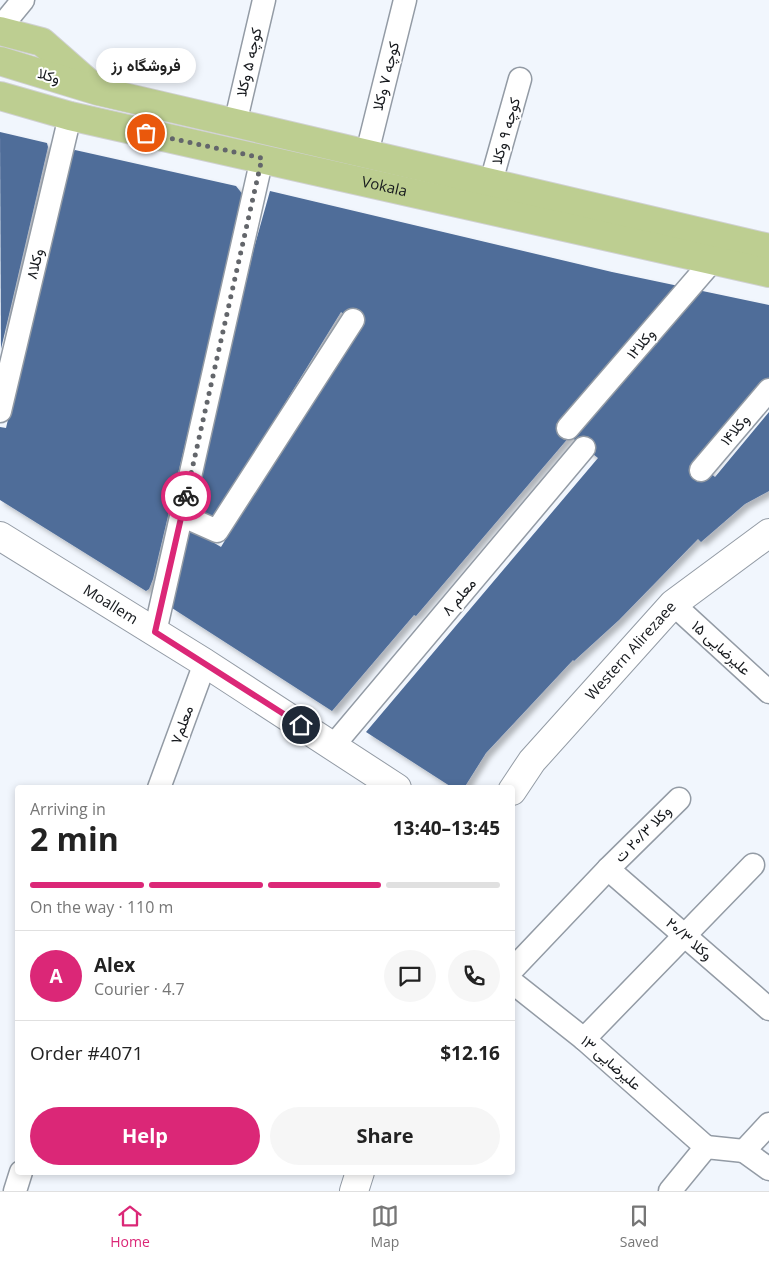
<!DOCTYPE html>
<html lang="en">
<head>
<meta charset="utf-8">
<style>
  body { margin:0; font-family:"Open Sans",Vazirmatn,sans-serif; background:#f6f6f6; color:#222; height:100vh; display:flex; flex-direction:column; font-size:19px; white-space:nowrap }
  * { box-sizing:border-box; margin:0 }
  p { font-size:16px; color:#767676 }
  .icon { flex:none; width:28px; height:28px; fill:none; stroke:currentColor; stroke-width:2; stroke-linecap:round; stroke-linejoin:round }
  .map { position:relative; flex:1; overflow:hidden }
  .sheet { position:absolute; left:15px; top:785px; width:500px; height:390px; display:flex; flex-direction:column; background:#fff; border-radius:5px; box-shadow:0 2px 8px #0003 }
  .sheet>* { flex:none }
  .pin { position:absolute; display:grid; place-items:center; width:42px; height:42px; color:#fff; margin:-21px; border:2px solid #fff; border-radius:50%; box-shadow:0 1px 5px #0007 }
  .courier { position:absolute; display:grid; place-items:center; width:50px; height:50px; margin:-25px; border:4px solid #db2777; border-radius:50%; background:#fff; color:#222; box-shadow:0 1px 6px #0007 }
  .bubble { position:absolute; height:35px; border-radius:18px; background:#fff; box-shadow:0 2px 8px #0003; font-size:16px; font-weight:700; line-height:35px; text-align:center }
  .overview em { font-style:normal; font-weight:700 }
  .overview div { display:flex; flex-direction:column-reverse }
  .overview { display:flex; align-items:center; justify-content:space-between; height:85px; padding:0 15px }
  h1 { font-size:32px; font-weight:700; line-height:38px }
  .bar { display:grid; grid-template-columns:repeat(4,1fr); gap:8px 5px; align-content:center; height:60px; padding:0 15px }
  .bar i { height:6px; border-radius:4px; background:#e0e0e0 }
  .bar .active { background:#db2777 }
  .bar p { grid-column:span 4 }
  .line { display:flex; align-items:center; gap:12px; padding:0 15px; border-top:1px solid #e0e0e0 }
  .line div { flex:1 }
  .round { display:grid; place-items:center; flex:none; width:52px; height:52px; border-radius:26px; background:#f6f6f6 }
  .button { display:flex; gap:10px; margin-top:auto; padding:10px 15px }
  .button a { flex:1; height:58px; border-radius:30px; background:#db2777; color:#fff; font-size:20px; font-weight:700; line-height:58px; text-align:center }
  .button a+a { background:#f6f6f6; color:#222 }
  .tab-bar { display:flex; justify-content:space-around; align-items:center; height:70px; border-top:1px solid #e0e0e0; background:#fff; font-size:14px; color:#767676 }
  .tab-bar a { display:grid; justify-items:center; gap:2px }
  .tab-bar .active { color:#db2777 }
  .map>svg:first-child { display:block }
  .building { fill:#4f6d99; filter:url(#shadow) }
  .lines { fill:none; stroke-linecap:round; stroke-linejoin:round }
  .minor-casing { stroke:#939ba5; stroke-width:25 }
  .tertiary-casing { stroke:#939ba5; stroke-width:30 }
  .primary-casing { stroke:#d0d1d2; stroke-width:30 }
  .minor { stroke:#fff; stroke-width:22 }
  .tertiary { stroke:#fff; stroke-width:28 }
  .primary { stroke:#bdce91; stroke-width:28 }
  .done { stroke:#63666b; stroke-width:5; stroke-dasharray:0 9 }
  .route { stroke:#db2777; stroke-width:6 }
  .labels { text-anchor:middle; stroke-width:4; stroke-linejoin:round; paint-order:stroke }
  .street-label { font-size:15px; fill:#16191d; stroke:#fff }
</style>
</head>
<body>
<div class="map">
<svg width="769" height="1191" viewBox="0 0 769 1191">
  <defs>
    <filter id="shadow"><feDropShadow dx="4.5" dy="4.5" stdDeviation="2.5" flood-color="#0004"/></filter>
  </defs>
  <rect width="100%" height="100%" fill="#f1f6fd"/>
  <g class="building">
    <path d="M0 132 47 143 48 147 1 349Z"/>
    <path d="M75 150 236 186 244 196 153 579 149 589 146 591 0 500V427L6 428 71 153Z"/>
    <path d="M270 191 612 272 769 305V385L708 471 715 477 769 412V491L745 504 701 542 698 539 619 620 574 661 573 660 486 753 464 788H453L366 732 598 458 570 436 416 616 414 615 332 711 172 608 189 528 221 547 356 323 341 312 216 515 209 516 199 511 195 502 254 248Z"/>
  </g>
  <g class="lines">
    <g class="minor-casing">
      <g id="minor">
        <path d="M0 28 23 0"/>
        <path d="M235 124 264 0"/>
        <path d="M367 153 405 0"/>
        <path d="M491 182 520 79"/>
        <path d="M0 411 70 116"/>
        <path d="M568 428 713 260"/>
        <path d="M701 470 769 390"/>
        <path d="M181 515 217 531 353 320"/>
        <path d="M673 604 769 692"/>
        <path d="M155 632 262 158"/>
        <path d="M333 746 584 448"/>
        <path d="M159 788 205 663"/>
        <path d="M608 869 769 1009"/>
        <path d="M512 970 608 869 679 799"/>
        <path d="M512 982 584 1039 706 1147"/>
        <path d="M584 1039 753 865"/>
        <path d="M744 1151 769 1124"/>
        <path d="M744 1151 769 1169"/>
        <path d="M15 1191 21 1172"/>
        <path d="M670 1191 706 1147 744 1151"/>
      </g>
    </g>
    <g class="tertiary-casing">
      <g id="tertiary">
        <path id="s1" d="M0 536 205 663 397 788"/>
        <path id="s2" d="M512 791 532 761 673 604 769 533"/>
        <path d="M354 1191 360 1172"/>
      </g>
    </g>
    <g class="primary-casing">
      <g id="primary">
        <path d="M0 31 42 42 91 85"/>
        <path d="M0 61 98 91 769 248"/>
        <path id="s3" d="M0 96 70 116 769 273"/>
      </g>
    </g>
    <use href="#minor" class="minor"/>
    <use href="#tertiary" class="tertiary"/>
    <use href="#primary" class="primary"/>
  </g>
  <g class="lines">
    <path class="done" d="M146 133 262 158 186 496"/>
    <path class="route" d="M186 496 155 632 301 725"/>
  </g>
  <g class="labels">
    <g class="street-label">
      <text transform="translate(249 62) rotate(-77)" y="5">کوچه ۵ وکلا</text>
      <text transform="translate(49 76) rotate(17)" y="5">وکلا</text>
      <text transform="translate(386 76) rotate(-76)" y="5">کوچه ۷ وکلا</text>
      <text transform="translate(506 131) rotate(-74)" y="5">کوچه ۹ وکلا</text>
      <text dy="5" stroke="none"><textPath href="#s3" startOffset="395">Vokala</textPath></text>
      <text transform="translate(35 264) rotate(-77)" y="5">وکلا۸</text>
      <text transform="translate(641 344) rotate(-49)" y="5">وکلا۱۲</text>
      <text transform="translate(735 430) rotate(-50)" y="5">وکلا۱۴</text>
      <text transform="translate(459 597) rotate(-50)" y="5">۸ معلم</text>
      <text dy="5" stroke="none"><textPath href="#s1" startOffset="130">Moallem</textPath></text>
      <text transform="translate(721 648) rotate(42)" y="5">۱۵ علیرضایی</text>
      <text dy="5" stroke="none"><textPath href="#s2" startOffset="184">Western Alirezaee</textPath></text>
      <text transform="translate(182 725) rotate(-70)" y="5">معلم۷</text>
      <text transform="translate(643 834) rotate(-45)" y="5">وکلا ۲۰/۳ ت</text>
      <text transform="translate(689 939) rotate(41)" y="5">وکلا ۲۰/۳</text>
      <text transform="translate(611 1063) rotate(41)" y="5">۱۳ علیرضایی</text>
    </g>
  </g>
</svg>
<div class="pin" style="left:146px;top:133px;background:#ea580c"><svg class="icon" aria-label="bag" viewBox="0 0 24 24"><path d="M5 8h14l-1 12H6zM9 8a3 3 0 0 1 6 0"/></svg></div>
<div class="pin" style="left:301px;top:725px;background:#1f2937"><svg class="icon" aria-label="home" viewBox="0 0 24 24"><path d="M3 11l9-7 9 7M6 9v11h12V9"/></svg></div>
<div class="courier" style="left:186px;top:496px"><svg class="icon" aria-label="bike" viewBox="0 0 24 24"><circle cx="6" cy="16" r="4"/><circle cx="18" cy="16" r="4"/><path d="M6 16l4-8h5l3 8M10 8l3 8H6M13 5h3"/></svg></div>
<div class="bubble" style="left:96px;top:48px;width:100px">فروشگاه رز</div>
<section class="sheet">
<div class="overview"><div><h1>2 min</h1><p>Arriving in</p></div><em>13:40–13:45</em></div>
<div class="bar"><i class="active"></i><i class="active"></i><i class="active"></i><i></i><p>On the way · 110 m</p></div>
<div class="line" style="height:90px"><b class="round" style="background:#db2777;color:#fff">A</b><div><b>Alex</b><p>Courier · 4.7</p></div><a class="round"><svg class="icon" aria-label="chat" viewBox="0 0 24 24"><path d="M4 5h16v11H9l-5 4z"/></svg></a><a class="round"><svg class="icon" aria-label="phone" viewBox="0 0 24 24"><path d="M5 4h4l2 5-3 2q2 4 5 5l2-3 5 2v4C11 20 4 13 5 4z"/></svg></a></div>
<div class="line" style="height:65px"><div>Order #4071</div><b>$12.16</b></div>
<div class="button"><a>Help</a><a>Share</a></div>
</section>
</div>
<nav class="tab-bar">
<a class="active"><svg class="icon" aria-label="home" viewBox="0 0 24 24"><path d="M3 11l9-7 9 7M6 9v11h12V9"/></svg>Home</a>
<a><svg class="icon" aria-label="map" viewBox="0 0 24 24"><path d="M3 6l6-2 6 2 6-2v14l-6 2-6-2-6 2zM9 4v14M15 6v14"/></svg>Map</a>
<a><svg class="icon" aria-label="saved" viewBox="0 0 24 24"><path d="M7 4h10v16l-5-4-5 4z"/></svg>Saved</a>
</nav>
</body>
</html>
